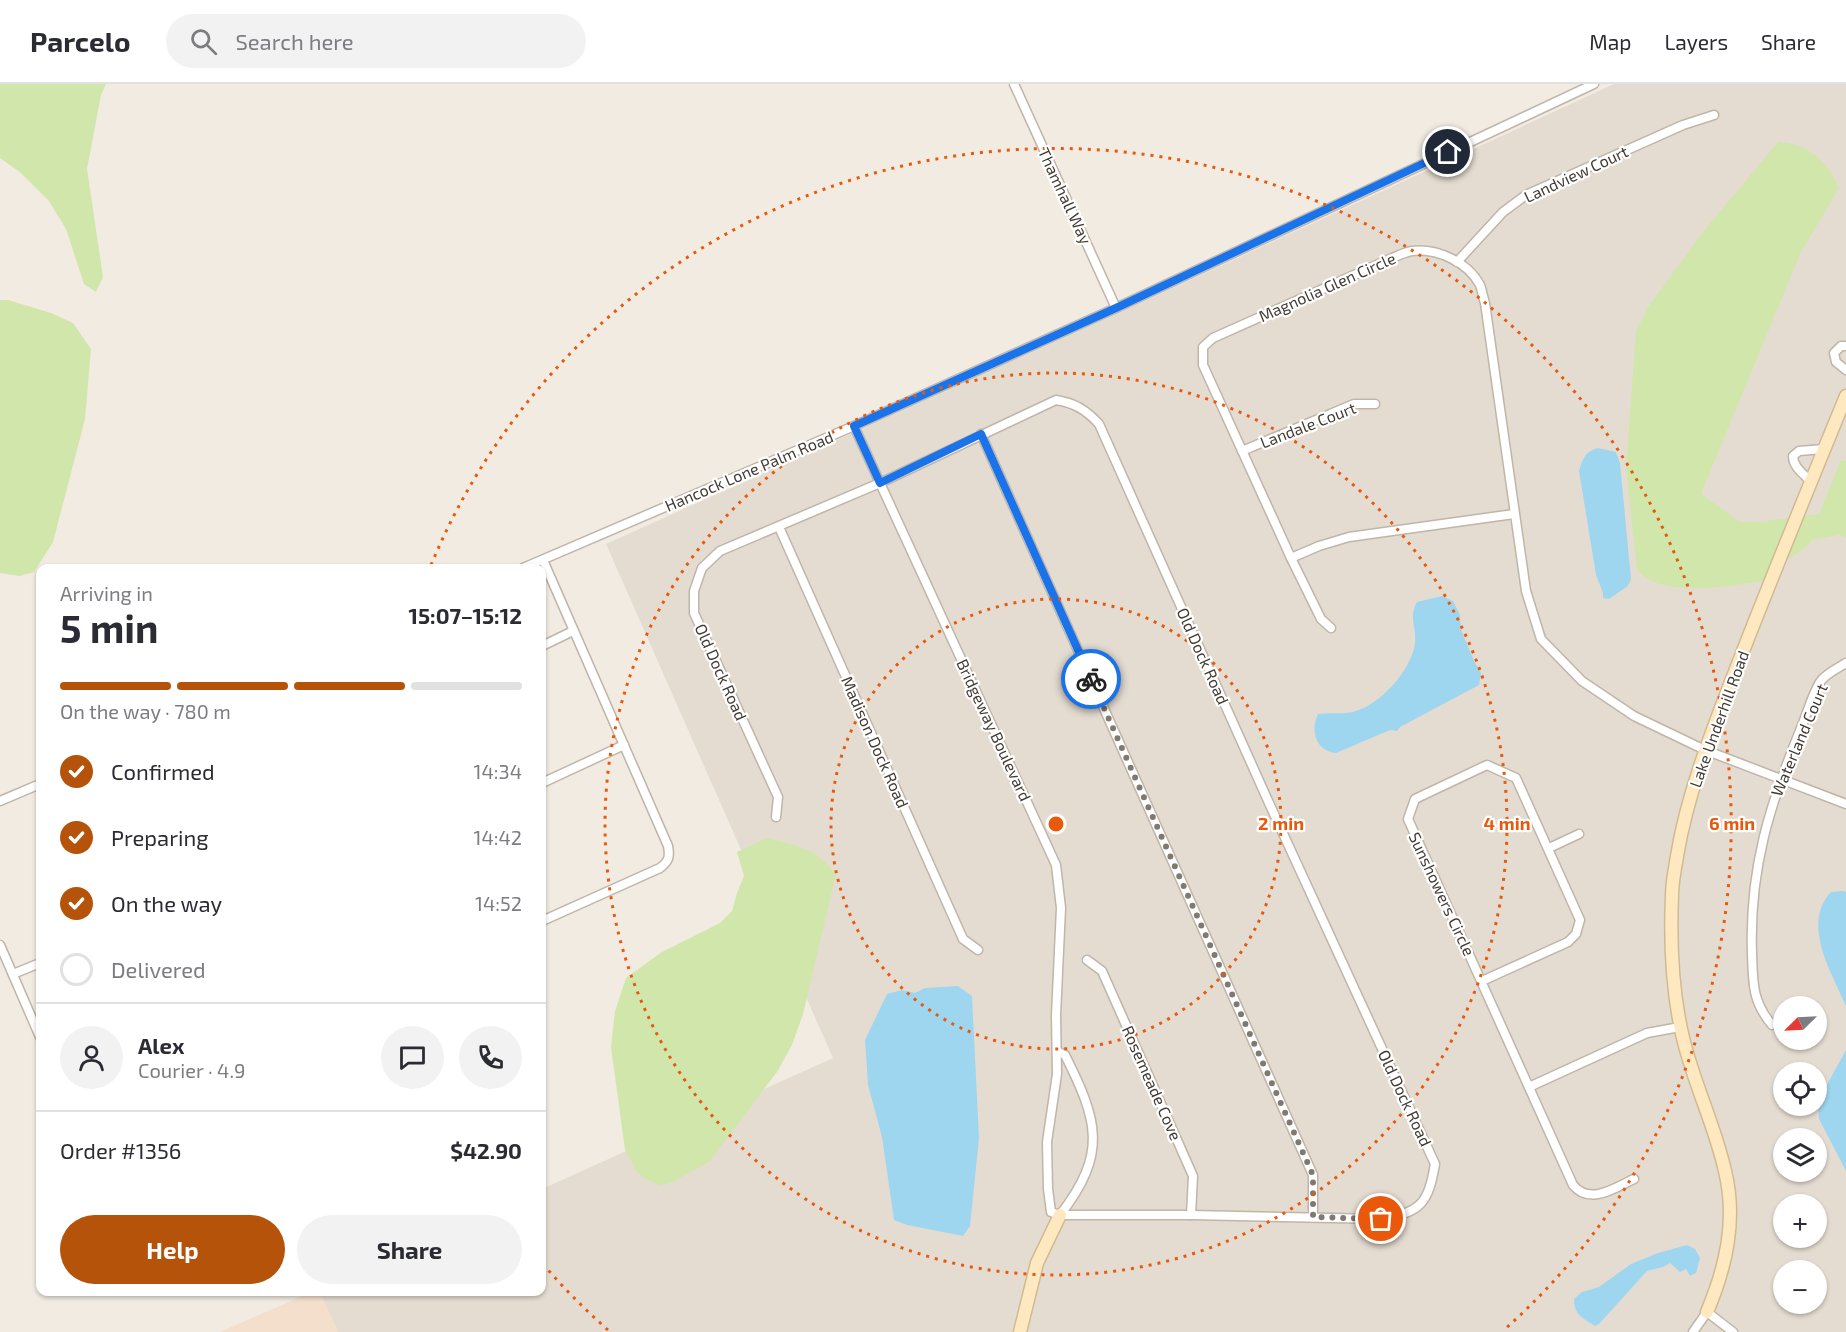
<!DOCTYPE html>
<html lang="en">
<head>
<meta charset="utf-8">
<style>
  body { margin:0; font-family:"Exo 2",sans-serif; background:#f2f2f3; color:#2b2b33; height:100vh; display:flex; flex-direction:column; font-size:22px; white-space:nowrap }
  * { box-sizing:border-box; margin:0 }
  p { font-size:20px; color:#7c7c81 }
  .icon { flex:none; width:33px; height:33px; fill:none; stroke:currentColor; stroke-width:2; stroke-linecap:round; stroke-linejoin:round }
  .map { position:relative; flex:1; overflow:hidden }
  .drawer { position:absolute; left:36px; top:480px; width:510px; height:732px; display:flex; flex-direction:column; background:#fff; border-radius:12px; box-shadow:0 2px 4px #0004 }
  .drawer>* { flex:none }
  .needle { width:39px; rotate:246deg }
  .controls { position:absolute; left:1773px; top:912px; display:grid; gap:12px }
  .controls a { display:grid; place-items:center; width:54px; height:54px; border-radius:50%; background:#fff; box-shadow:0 2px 4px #0004; font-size:30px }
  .pin { position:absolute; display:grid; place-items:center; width:51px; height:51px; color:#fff; margin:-26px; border:3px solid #fff; border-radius:50%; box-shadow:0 2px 6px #0007 }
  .courier { position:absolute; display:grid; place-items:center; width:60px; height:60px; margin:-30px; border:4px solid #1a73e8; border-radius:50%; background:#fff; color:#222; box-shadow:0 2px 8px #0007 }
  .overview em { font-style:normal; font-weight:700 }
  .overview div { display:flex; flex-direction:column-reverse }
  .overview { display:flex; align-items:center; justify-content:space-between; height:102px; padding:0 24px }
  h1 { font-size:39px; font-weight:700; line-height:45px }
  .bar { display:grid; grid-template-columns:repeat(4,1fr); gap:9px 6px; align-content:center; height:72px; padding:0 24px }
  .bar i { height:8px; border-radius:4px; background:#e1e1e2 }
  .bar .selected { background:#b45309 }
  .bar p { grid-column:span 4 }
  .line { display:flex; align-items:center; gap:15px; padding:0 24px; border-top:2px solid #e1e1e2 }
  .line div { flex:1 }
  .round { display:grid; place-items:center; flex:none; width:63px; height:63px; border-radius:32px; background:#f2f2f3 }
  ol { padding:0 24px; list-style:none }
  li { display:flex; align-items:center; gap:18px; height:66px }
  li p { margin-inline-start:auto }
  li .icon { padding:6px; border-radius:50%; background:#b45309; color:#fff; stroke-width:4 }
  li:last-child { color:#7c7c81 }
  li i { width:33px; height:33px; border:3px solid #e1e1e2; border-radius:50% }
  .primary-button { display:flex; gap:12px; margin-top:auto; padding:12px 24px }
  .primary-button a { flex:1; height:69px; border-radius:36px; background:#b45309; color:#fff; font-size:24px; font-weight:700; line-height:69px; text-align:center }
  .primary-button a+a { background:#f2f2f3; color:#2b2b33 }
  header { display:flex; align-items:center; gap:36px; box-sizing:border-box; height:84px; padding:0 30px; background:#fff; border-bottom:2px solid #e1e1e2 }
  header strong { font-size:28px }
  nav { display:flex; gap:33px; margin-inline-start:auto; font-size:21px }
  .search { width:420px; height:54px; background:#f2f2f3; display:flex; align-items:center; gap:15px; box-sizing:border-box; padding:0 21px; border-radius:33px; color:#7c7c81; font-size:22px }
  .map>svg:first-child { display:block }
  .residential { fill:#e5dcd1; fill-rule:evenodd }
  .commercial { fill:#f4dfcd }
  .green { fill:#d1e6ab }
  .water { fill:#9ed6ef }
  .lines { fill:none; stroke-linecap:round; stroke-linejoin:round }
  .street-casing { stroke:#bfb5a8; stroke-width:11 }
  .secondary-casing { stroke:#d1ba92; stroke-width:15 }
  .street { stroke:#fff; stroke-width:8 }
  .secondary { stroke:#fee8c0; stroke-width:12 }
  .done { stroke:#807970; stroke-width:6; stroke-dasharray:0 10.8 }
  .route { stroke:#1a73e8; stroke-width:8 }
  .ring { fill:none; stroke:#e8590c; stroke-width:3; stroke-dasharray:3 6 }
  .labels { text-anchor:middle; stroke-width:4.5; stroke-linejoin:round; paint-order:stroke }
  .street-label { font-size:16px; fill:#433b33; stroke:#fff }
  .centre { fill:#e8590c; stroke:#fff; stroke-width:3 }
  .ring-label { font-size:18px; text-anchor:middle; font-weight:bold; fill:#e8590c; stroke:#fff; stroke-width:4.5; stroke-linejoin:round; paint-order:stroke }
</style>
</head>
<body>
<header>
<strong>Parcelo</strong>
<div class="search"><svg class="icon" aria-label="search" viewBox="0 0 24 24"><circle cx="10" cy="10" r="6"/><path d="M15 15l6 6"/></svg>Search here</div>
<nav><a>Map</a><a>Layers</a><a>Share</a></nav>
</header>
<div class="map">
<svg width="1846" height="1248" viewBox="0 0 1846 1248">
  <rect width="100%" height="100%" fill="#f1ebe2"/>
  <path class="residential" d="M1614 0H1846V1248H221L312 1208H542V1105L833 974 606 460 1112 232ZM1784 922H1816V956H1784ZM1784 988H1816V1022H1784ZM1784 1054H1816V1088H1784ZM1784 1120H1816V1154H1784ZM1784 1186H1816V1220H1784Z"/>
  <path class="commercial" d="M312 1208H320L338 1248H221Z"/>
  <g class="green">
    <path d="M0 0H106L101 11 87 85 103 193 96 208 84 200 66 145 49 117 20 88 0 74Z"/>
    <path d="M1778 58C1807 59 1828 77 1839 104L1800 170 1701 410 1740 438H1760L1819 430 1841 376 1846 377V453L1839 451 1812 456C1802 472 1785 468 1776 494 1743 501 1659 517 1637 485L1626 384 1636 247 1648 223 1703 148Z"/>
    <path d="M0 216H8L51 229 73 239 91 265 85 335 53 458 34 488 20 492 0 489Z"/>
    <path d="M767 754C799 762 813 763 836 790L803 930 792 961 777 988 709 1078 671 1099 659 1101 647 1096 637 1088 625 1066 611 963 615 927 626 894 662 868 720 839 732 827 737 809 744 792 737 768Z"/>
  </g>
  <g class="water">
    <path d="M1598 364 1616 368 1620 379 1631 495 1628 502 1609 515 1603 514V509L1596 491 1579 387C1583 374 1585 368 1598 364Z"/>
    <path d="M1442 512 1453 517 1460 531 1461 546 1474 577 1481 589 1479 601 1400 643 1397 647 1390 646 1336 669C1316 667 1310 647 1318 630 1331 628 1343 631 1356 627 1381 620 1412 585 1415 559 1417 543 1408 533 1417 518Z"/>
    <path d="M1844 807 1846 808V922C1832 889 1801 840 1831 808Z"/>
    <path d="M958 902 972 912 979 1054 970 1142 963 1152 907 1141 894 1136 882 1053 868 1001 865 956 887 910 902 906 915 909 925 904Z"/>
    <path d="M1846 966V1087L1819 1035 1818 1017Z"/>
    <path d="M1687 1161 1695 1165 1700 1174 1696 1189 1690 1192 1686 1185 1680 1188 1670 1179 1663 1183 1647 1187 1599 1240 1595 1242C1583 1234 1574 1231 1574 1215L1582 1208 1599 1203 1631 1180 1658 1169Z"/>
  </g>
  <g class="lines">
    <g class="street-casing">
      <g id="street">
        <path d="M1014 0 1116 224"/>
        <path d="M1457 178 1503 128 1526 111 1683 41 1714 31"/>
        <path d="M1846 262H1841L1834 269 1836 278 1846 286"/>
        <path d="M981 350 1313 1091V1133"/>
        <path d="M1242 367 1354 320H1375"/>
        <path d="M1811 398C1803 389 1793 383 1793 372L1799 367 1824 365"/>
        <path d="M779 443 963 855 978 866"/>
        <path d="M1291 474 1319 462 1349 453 1514 430"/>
        <path d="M523 484 854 342 1116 224 1594 0"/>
        <path d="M1331 544 1321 535 1291 474 1203 281V263L1213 254 1390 175C1397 172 1405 168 1412 167 1437 164 1468 178 1480 201 1482 206 1483 213 1485 219L1526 507 1541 555 1582 597 1634 632 1705 666 1846 720"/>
        <path d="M542 562 573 547"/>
        <path d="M542 699 624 661"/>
        <path d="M0 717 40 700"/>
        <path d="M776 733 778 713 694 529V507L702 484 720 467 880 399 1056 316C1075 319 1086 326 1099 340L1269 719 1435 1080C1428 1120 1421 1128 1381 1135L1191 1131H1060L1051 1128 1048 1105 1047 1058 1057 990 1056 931 1061 824 1056 781 880 399 854 342"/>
        <path d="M1549 764 1579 750"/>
        <path d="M542 837 660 784C669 777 670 773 668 762L543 476"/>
        <path d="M0 861 40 953"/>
        <path d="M1087 876 1102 887 1193 1092 1191 1131"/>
        <path d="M13 890 40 879"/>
        <path d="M1482 897 1568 858 1576 850 1580 836 1516 694 1487 681 1415 715 1408 735 1573 1101C1590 1122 1616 1103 1634 1095"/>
        <path d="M1772 941C1752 917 1753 899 1752 869 1749 785 1770 720 1801 644 1807 630 1812 611 1820 598 1825 590 1838 584 1846 579"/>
        <path d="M1057 967 1065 971C1098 1037 1108 1069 1060 1131"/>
        <path d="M1529 1003 1647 949 1680 943"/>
        <path d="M1693 1248 1707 1228 1733 1248"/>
      </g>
    </g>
    <g class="secondary-casing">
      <g id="secondary">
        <path d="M1707 1228C1726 1183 1737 1136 1725 1087 1715 1042 1694 1000 1683 954 1672 908 1670 858 1672 811 1672 798 1675 785 1677 772 1687 712 1709 655 1731 598 1768 502 1807 407 1846 312"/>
        <path d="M1020 1248 1037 1179 1060 1131"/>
      </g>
    </g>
    <use href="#street" class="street"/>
    <use href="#secondary" class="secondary"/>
  </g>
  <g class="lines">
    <path class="done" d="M1091 595 1313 1091V1133L1381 1135"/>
    <path class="route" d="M1091 595 981 350 880 399 854 342 1116 224 1448 68"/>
  </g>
  <g class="ring">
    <circle cx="1056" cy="740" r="225"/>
    <circle cx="1056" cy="740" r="451"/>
    <path d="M608 1246A676 676 0 0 1 542 1179M431 481A676 676 0 1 1 1504 1246"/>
  </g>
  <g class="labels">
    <g class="street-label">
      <text transform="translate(1576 90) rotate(-25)" y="6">Landview Court</text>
      <text transform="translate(1065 112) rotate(65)" y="6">Thamhall Way</text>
      <text transform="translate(1327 203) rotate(-24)" y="6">Magnolia Glen Circle</text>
      <text transform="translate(1308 341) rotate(-21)" y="6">Landale Court</text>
      <text transform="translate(749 387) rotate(-23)" y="6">Hancock Lone Palm Road</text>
      <text transform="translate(1203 572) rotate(66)" y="6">Old Dock Road</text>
      <text transform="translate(721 588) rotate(66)" y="6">Old Dock Road</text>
      <text transform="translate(1719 635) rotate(-70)" y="6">Lake Underhill Road</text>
      <text transform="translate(994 646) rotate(65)" y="6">Bridgeway Boulevard</text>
      <text transform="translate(1799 656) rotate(-67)" y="6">Waterland Court</text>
      <text transform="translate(875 658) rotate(66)" y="6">Madison Dock Road</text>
      <text transform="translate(1442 810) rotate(65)" y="6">Sunshowers Circle</text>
      <text transform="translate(1152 999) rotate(66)" y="6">Rosemeade Cove</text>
      <text transform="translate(1405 1014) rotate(65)" y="6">Old Dock Road</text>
    </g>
  </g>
  <circle cx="1056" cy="740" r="9" class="centre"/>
  <g class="ring-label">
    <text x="1281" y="746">2 min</text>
    <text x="1507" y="746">4 min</text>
    <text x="1732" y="746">6 min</text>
  </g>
</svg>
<div class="controls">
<a><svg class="needle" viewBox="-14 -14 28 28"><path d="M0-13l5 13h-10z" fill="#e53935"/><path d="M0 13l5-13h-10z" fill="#7c7c81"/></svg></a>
<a><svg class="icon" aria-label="locate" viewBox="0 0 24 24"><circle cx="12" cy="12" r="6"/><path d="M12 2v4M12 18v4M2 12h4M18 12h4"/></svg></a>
<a><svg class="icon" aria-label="layers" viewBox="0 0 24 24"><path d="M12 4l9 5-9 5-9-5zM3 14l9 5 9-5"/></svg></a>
<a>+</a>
<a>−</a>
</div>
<div class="pin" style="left:1381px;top:1135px;background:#ea580c"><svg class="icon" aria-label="bag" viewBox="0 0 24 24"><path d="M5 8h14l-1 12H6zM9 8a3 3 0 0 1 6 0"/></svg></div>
<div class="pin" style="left:1448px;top:68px;background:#1f2937"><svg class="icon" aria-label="home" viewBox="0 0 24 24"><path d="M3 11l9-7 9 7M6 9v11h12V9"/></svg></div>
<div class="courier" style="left:1091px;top:595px"><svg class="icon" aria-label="bike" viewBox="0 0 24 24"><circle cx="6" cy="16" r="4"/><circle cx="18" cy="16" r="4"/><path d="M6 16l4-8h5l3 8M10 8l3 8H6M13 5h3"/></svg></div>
<section class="drawer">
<div class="overview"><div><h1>5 min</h1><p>Arriving in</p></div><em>15:07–15:12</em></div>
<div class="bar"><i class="selected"></i><i class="selected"></i><i class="selected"></i><i></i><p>On the way · 780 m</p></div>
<ol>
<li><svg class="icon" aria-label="check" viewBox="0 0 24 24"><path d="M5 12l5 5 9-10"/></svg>Confirmed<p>14:34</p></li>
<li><svg class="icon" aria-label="check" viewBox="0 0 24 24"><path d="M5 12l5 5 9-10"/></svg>Preparing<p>14:42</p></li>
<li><svg class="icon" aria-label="check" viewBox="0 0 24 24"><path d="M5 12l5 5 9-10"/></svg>On the way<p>14:52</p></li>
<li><i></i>Delivered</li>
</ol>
<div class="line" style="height:108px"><a class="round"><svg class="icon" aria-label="person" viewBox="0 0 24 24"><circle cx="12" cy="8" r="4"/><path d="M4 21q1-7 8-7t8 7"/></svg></a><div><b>Alex</b><p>Courier · 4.9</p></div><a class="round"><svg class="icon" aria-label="chat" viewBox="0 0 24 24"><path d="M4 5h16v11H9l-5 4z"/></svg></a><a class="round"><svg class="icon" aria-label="phone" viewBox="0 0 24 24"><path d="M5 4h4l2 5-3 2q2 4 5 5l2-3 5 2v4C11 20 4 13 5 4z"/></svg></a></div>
<div class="line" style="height:78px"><div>Order #1356</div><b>$42.90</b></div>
<div class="primary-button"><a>Help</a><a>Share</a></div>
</section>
</div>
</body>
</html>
